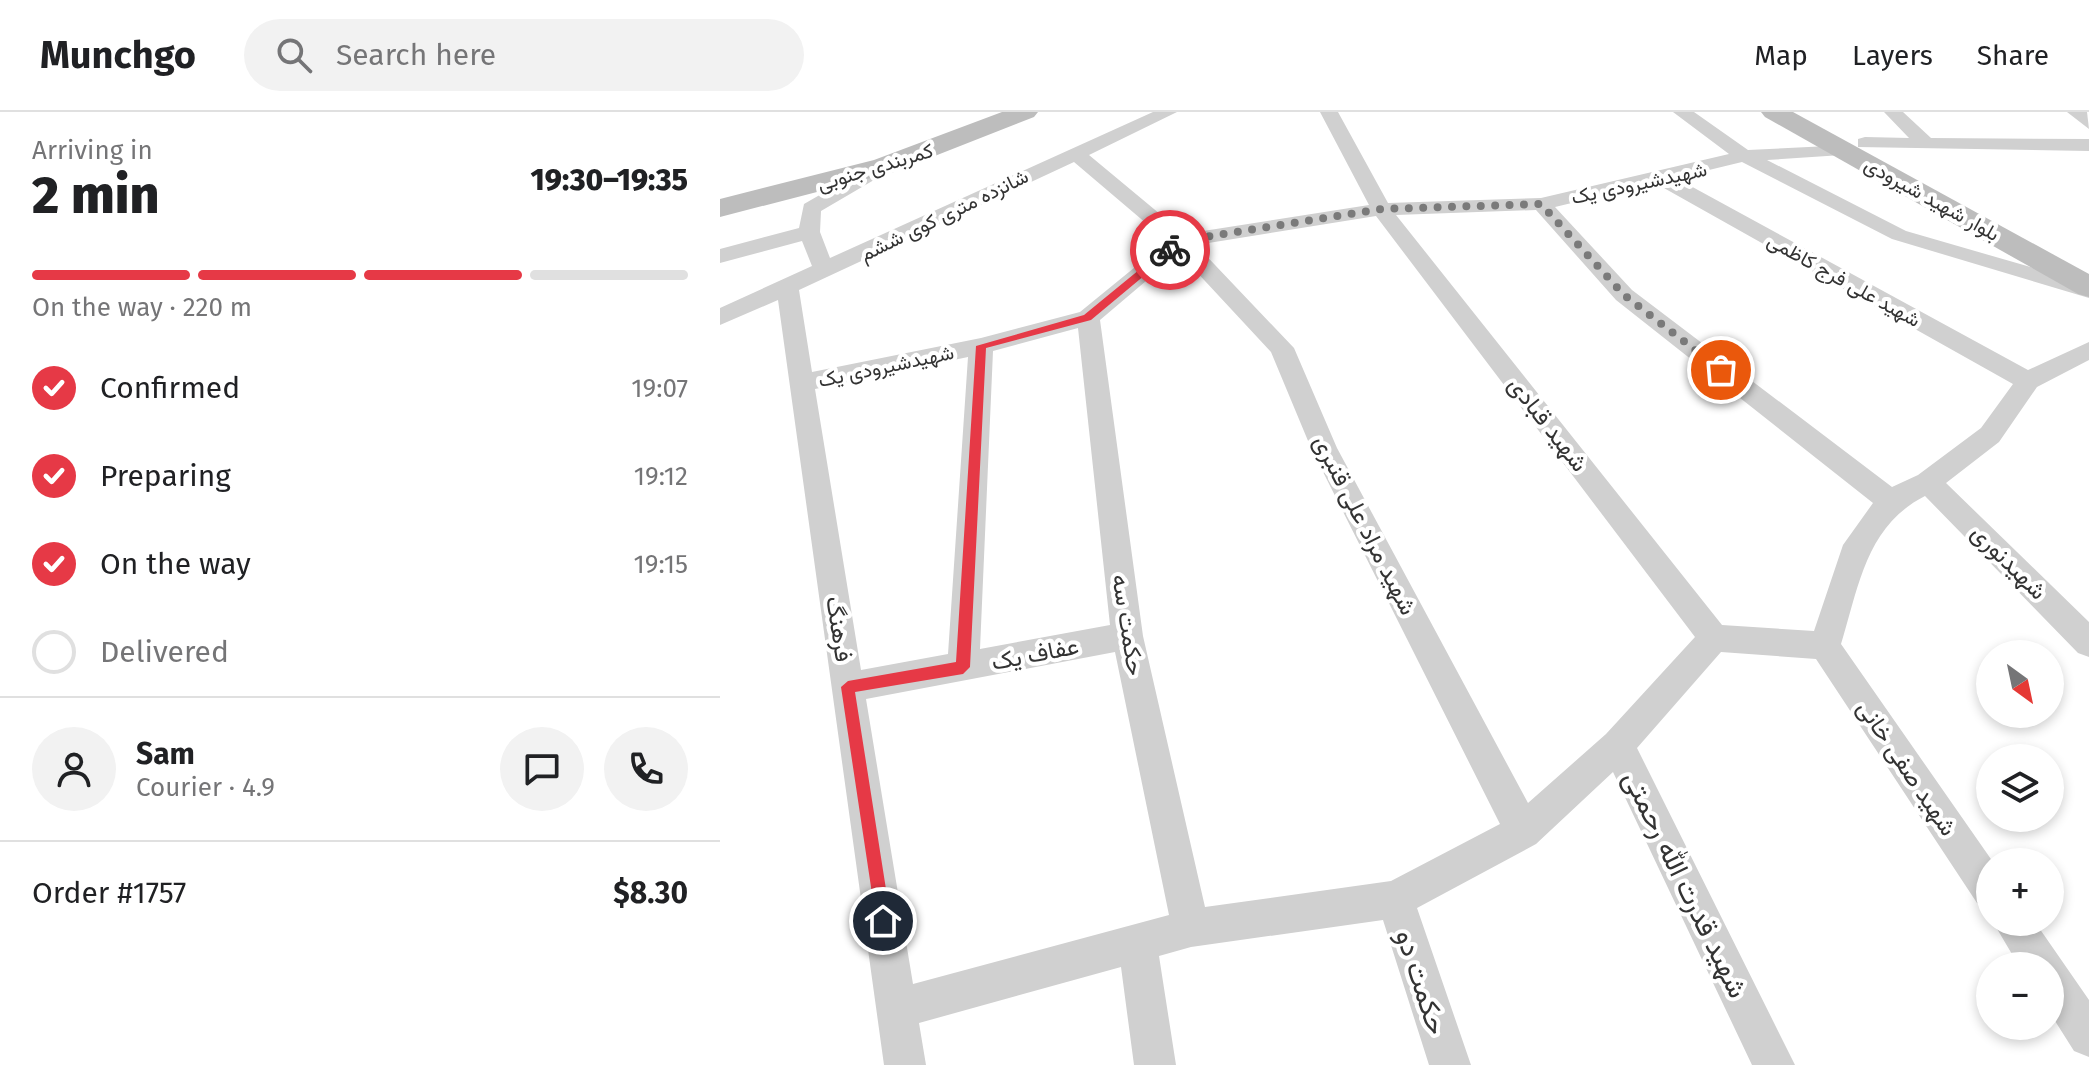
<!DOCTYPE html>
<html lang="en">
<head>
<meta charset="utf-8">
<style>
  body { margin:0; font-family:"Fira Sans",Vazirmatn,sans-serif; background:#f2f2f2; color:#202124; height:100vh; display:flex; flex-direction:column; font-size:30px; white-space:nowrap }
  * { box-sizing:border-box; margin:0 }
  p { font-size:26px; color:#757577 }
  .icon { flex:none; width:44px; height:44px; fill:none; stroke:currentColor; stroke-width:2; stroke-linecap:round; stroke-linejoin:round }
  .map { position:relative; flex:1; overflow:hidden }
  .side { display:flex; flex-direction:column; background:#fff; width:720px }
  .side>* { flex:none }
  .needle { width:52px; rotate:147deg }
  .buttons { position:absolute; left:1256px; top:528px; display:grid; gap:16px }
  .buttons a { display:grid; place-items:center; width:88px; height:88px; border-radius:50%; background:#fff; box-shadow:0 4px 12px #0003; font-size:40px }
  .pin { position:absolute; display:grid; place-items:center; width:68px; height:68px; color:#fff; margin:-34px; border:4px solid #fff; border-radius:50%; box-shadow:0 2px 8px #0007 }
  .courier { position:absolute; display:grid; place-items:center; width:80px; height:80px; margin:-40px; border:6px solid #e63946; border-radius:50%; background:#fff; color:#222; box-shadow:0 2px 10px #0007 }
  .headline em { font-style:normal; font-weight:800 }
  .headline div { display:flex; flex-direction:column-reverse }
  .headline { display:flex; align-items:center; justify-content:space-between; height:136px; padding:0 32px }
  h1 { font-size:52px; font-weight:800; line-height:60px }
  .bar { display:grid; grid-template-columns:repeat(4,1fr); gap:12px 8px; align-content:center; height:96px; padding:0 32px }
  .bar i { height:10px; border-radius:6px; background:#e0e0e0 }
  .bar .selected { background:#e63946 }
  .bar p { grid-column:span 4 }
  .line { display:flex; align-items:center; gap:20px; padding:0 32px; border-top:2px solid #e0e0e0 }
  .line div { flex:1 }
  .round { display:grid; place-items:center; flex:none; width:84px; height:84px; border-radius:42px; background:#f2f2f2 }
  ol { padding:0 32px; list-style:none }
  li { display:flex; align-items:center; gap:24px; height:88px }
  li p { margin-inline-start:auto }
  li .icon { padding:8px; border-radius:50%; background:#e63946; color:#fff; stroke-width:4 }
  li:last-child { color:#757577 }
  li i { width:44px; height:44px; border:4px solid #e0e0e0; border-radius:50% }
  header { display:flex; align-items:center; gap:48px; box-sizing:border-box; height:112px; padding:0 40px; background:#fff; border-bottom:2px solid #e0e0e0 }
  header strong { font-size:38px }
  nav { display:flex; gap:44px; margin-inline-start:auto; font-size:28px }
  .search { width:560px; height:72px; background:#f2f2f2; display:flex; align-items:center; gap:20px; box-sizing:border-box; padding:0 28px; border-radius:44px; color:#757577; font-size:30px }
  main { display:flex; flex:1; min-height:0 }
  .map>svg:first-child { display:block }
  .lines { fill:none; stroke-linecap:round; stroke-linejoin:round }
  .street { fill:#d0d0d0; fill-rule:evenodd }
  .secondary { fill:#bdbdbd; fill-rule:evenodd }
  .route { fill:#e63946 }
  .done { stroke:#7a7a7a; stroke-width:8; stroke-dasharray:0 14.4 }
  .labels { text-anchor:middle; stroke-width:8; stroke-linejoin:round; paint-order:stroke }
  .far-street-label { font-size:20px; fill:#333; stroke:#fff }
  .street-label { font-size:24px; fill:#333; stroke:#fff }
  .near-street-label { font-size:28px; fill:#333; stroke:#fff }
</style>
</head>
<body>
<header>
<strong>Munchgo</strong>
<div class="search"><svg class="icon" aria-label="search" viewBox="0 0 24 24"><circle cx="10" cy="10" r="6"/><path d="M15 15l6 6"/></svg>Search here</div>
<nav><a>Map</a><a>Layers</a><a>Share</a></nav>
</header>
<main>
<section class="side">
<div class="headline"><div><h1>2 min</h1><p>Arriving in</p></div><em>19:30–19:35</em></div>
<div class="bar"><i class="selected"></i><i class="selected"></i><i class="selected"></i><i></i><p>On the way · 220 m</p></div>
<ol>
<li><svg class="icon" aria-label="check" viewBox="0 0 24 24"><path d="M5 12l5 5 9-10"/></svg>Confirmed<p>19:07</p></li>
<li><svg class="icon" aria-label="check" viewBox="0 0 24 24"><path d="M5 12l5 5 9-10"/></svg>Preparing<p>19:12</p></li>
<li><svg class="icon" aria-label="check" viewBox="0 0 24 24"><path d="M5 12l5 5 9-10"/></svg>On the way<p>19:15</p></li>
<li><i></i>Delivered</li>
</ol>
<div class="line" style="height:144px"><a class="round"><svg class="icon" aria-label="person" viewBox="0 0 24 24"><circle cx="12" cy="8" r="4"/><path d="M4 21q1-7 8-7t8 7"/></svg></a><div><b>Sam</b><p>Courier · 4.9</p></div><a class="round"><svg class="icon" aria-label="chat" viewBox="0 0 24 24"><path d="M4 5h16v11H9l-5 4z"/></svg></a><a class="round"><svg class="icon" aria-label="phone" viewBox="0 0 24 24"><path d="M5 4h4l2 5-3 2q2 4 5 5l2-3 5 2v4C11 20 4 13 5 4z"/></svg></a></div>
<div class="line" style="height:104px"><div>Order #1757</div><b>$8.30</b></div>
</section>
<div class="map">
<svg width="1369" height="953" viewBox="0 0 1369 953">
  <rect width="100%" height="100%" fill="#fff"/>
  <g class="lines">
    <g class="street">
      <path d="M433 0H457L369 43 464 122 649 93 600 0H618L668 91 821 86 1009 42 953 0H974L1028 38 1129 33 1132 37 1122 43 1047 48 1186 119 1369 172V186L1172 127 1022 50 956 66 1308 258 1369 230V248L1317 275 1279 330 1226 371 1369 510V545L1358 541 1205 384C1146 414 1139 474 1121 532L1273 750H1270V797L1257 791 1096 547 1001 540 917 636 1075 953H1032L893 660 816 732 697 796 751 953H709L663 808 471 835 439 844 456 953H414L401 855 199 911 206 953H164L58 188 0 213V196L92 154 82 129 0 151V137L79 116 84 92 157 50H171L174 54 171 58 101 99 100 120 110 146ZM354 50 447 129 360 200 261 226 92 260 79 178ZM935 71 1293 272 1261 316 1198 363 1172 375 912 178 835 95ZM816 98 896 188 1153 391 1123 433 1094 519 1002 513 676 103ZM656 104 975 525 886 622 808 691 617 336 574 236 476 133ZM459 141 551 240 591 336 780 712 671 769 485 795 423 524 380 208ZM358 216 390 513 260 537 273 239ZM248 245 228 542 141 558 95 277ZM395 540 449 803 193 872 146 587Z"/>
      <path d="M1164 0H1183L1211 26 1369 27V39L1138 35V27L1145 25 1189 26Z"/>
      <path d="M1347 0H1367L1369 17Z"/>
      <path d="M1273 810H1315L1369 888V945L1354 939 1330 901V854H1299Z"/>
    </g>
    <g class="secondary">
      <path d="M282 0H318L314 5 174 60 0 105V87L154 48Z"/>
      <path d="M1041 0H1073L1369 162V185L1358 182 1045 5Z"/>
    </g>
  </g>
  <path class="route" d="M447 135 455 138 371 208 266 236 250 555 243 562 135 580 171 809 169 815H157L121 575 128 569 236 550 256 234 364 203Z"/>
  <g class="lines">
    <path class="done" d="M450 138 460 129 661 97 821 92 904 183 1001 258"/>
  </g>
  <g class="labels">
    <g class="far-street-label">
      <text transform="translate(155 55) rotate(-17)" y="7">کمربندی جنوبی</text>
      <text transform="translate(919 71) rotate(-12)" y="7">شهیدشیرودی یک</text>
      <text transform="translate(1212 87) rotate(29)" y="7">بلوار شهید شیرودی</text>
      <text transform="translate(224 103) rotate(-26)" y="7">شانزده متری کوی ششم</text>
      <text transform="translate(1124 168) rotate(29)" y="7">شهید علی فرج کاظمی</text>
      <text transform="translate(166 254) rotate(-12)" y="7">شهیدشیرودی یک</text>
    </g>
    <g class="street-label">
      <text transform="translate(828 312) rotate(52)" y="8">شهید قبادی</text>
      <text transform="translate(645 413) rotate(63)" y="8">شهید مراد علی قنبری</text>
      <text transform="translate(1289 450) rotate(45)" y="8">شهیدنوری</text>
      <text transform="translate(408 513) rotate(81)" y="8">حکمت سه</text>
      <text transform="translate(119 517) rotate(81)" y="8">فرهنگ</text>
      <text transform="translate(315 542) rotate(-11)" y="8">عفاف یک</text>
      <text transform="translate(1187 656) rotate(56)" y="8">شهید صفی خانی</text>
    </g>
    <g class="near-street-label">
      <text transform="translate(966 772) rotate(64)" y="10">شهید قدرت الله رحمتی</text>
      <text transform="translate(702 870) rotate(72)" y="10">حکمت دو</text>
    </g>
  </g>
</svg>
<div class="buttons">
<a><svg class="needle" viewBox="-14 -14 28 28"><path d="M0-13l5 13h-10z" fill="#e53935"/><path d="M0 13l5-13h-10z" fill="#757577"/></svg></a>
<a><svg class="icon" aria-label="layers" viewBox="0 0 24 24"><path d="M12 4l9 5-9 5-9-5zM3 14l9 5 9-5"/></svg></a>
<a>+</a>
<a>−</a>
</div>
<div class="pin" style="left:1001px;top:258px;background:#ea580c"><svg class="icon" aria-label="bag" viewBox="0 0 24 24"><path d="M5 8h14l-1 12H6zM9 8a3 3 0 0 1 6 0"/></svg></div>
<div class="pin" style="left:163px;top:809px;background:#1f2937"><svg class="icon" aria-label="home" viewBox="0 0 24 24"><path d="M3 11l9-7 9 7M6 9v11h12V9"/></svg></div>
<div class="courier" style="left:450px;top:138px"><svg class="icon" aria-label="bike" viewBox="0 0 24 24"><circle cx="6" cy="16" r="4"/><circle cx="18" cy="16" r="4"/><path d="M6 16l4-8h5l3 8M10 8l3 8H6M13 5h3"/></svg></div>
</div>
</main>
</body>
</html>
